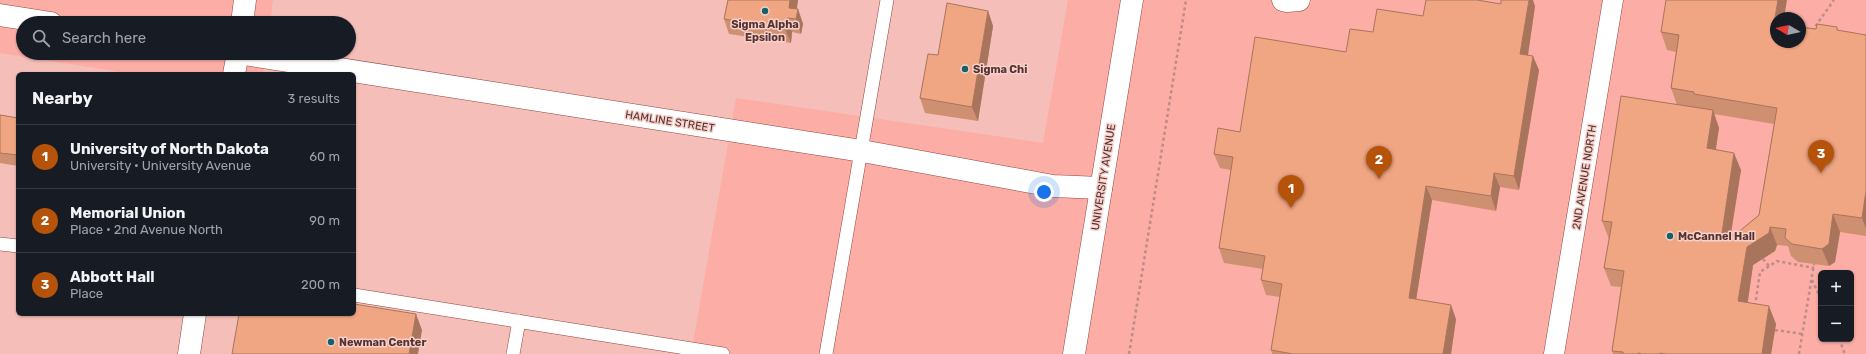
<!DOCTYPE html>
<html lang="en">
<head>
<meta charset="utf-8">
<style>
	:root { --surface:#171b24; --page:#242831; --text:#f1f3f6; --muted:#9ea1a6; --line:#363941; --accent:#b45309 }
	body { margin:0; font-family:Rubik,sans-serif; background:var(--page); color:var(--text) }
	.controls { position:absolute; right:12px; bottom:12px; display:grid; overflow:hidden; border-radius:6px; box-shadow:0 1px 3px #0004 }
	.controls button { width:36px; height:36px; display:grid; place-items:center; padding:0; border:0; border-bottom:1px solid var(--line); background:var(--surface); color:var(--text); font:20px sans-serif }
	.compass { position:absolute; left:1770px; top:12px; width:36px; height:36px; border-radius:50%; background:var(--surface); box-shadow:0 1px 3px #0004; rotate:279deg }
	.you { position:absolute; left:1044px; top:192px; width:14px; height:14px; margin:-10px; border:3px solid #fff; border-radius:50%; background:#1a73e8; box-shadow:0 0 0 6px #1a73e833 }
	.badge { display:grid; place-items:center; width:26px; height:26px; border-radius:50%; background:var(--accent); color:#fff; font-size:13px; font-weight:700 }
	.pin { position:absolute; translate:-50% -33px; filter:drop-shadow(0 1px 2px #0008) }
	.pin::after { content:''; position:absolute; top:21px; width:14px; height:12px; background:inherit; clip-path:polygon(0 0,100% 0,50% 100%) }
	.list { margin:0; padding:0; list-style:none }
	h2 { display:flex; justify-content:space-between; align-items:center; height:52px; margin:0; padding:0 16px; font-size:17px }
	h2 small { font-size:13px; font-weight:400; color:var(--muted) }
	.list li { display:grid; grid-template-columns:26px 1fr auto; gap:12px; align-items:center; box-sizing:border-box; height:64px; padding:0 16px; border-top:1px solid var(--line) }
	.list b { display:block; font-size:15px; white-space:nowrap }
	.list p { margin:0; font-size:13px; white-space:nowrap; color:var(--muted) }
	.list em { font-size:13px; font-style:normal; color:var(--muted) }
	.icon { flex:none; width:22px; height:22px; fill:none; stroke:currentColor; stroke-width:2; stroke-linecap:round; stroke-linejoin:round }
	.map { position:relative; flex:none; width:1866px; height:354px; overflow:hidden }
	.search { position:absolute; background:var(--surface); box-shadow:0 1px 3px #0004; left:16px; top:16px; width:340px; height:44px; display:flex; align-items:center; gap:10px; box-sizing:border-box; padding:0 14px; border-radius:22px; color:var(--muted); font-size:15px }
	.panel { position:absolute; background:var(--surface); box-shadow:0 1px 3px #0004; left:16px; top:72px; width:340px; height:244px; border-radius:6px }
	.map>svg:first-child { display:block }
	.built { fill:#fcada5; fill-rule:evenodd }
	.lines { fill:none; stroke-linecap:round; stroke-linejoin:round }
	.service-casing { stroke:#92443e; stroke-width:14 }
	.pedestrian-casing { stroke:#92443e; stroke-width:21 }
	.minor-casing { stroke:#92443e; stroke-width:23 }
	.tertiary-casing { stroke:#92443e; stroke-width:23 }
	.path { stroke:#bc8c87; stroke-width:2.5; stroke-dasharray:3 3; stroke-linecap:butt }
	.service { stroke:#fff; stroke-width:13 }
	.pedestrian { stroke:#fff; stroke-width:20 }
	.minor { stroke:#fff; stroke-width:22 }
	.tertiary { stroke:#fff; stroke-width:22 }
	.wall { fill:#cf8f71; fill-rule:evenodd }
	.shaded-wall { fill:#a9745c }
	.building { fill:#f1a683; stroke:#a9745c }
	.poi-dot { fill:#13626a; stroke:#f6d1cc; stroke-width:1.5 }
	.labels { text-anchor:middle; stroke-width:3; stroke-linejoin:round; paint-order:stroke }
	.poi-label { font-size:11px; font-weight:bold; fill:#56322e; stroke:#f6d1cc; text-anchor:start }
	.street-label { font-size:11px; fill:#56322e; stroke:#f6d1cc }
</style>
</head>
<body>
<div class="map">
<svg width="1866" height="354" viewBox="0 0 1866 354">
	<rect width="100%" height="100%" fill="#f5beb8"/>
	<g class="built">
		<path d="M0,0h273l-3,23h-247v30h243l-3,21h-130l-133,-21z"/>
		<path d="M1068,0h798v354h-1175l45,-256 307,45zM1776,18h24v24h-24zM1821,273h30v66h-30z"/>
	</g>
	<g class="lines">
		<g class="service-casing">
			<g id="service">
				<path d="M0,244l18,2"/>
				<path d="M354,295l369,59"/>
				<path d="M513,354l6,-33"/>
				<path d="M826,354l61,-354"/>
			</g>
		</g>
		<g class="pedestrian-casing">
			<path id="pedestrian" d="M1554,354l59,-354"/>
		</g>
		<g class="minor-casing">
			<g id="minor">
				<path d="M1283,0l4,1 12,-1"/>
				<path d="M0,15l51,8"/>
				<path d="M242,23l3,-23"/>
				<path d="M238,53l624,98 191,35 48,2"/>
				<path d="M234,74l4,-21"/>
				<path d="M189,354l6,-40"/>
			</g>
		</g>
		<g class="tertiary-casing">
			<path id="tertiary" d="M1074,354l58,-354"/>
		</g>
		<g class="path">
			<path d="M1812,31l22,-31"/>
			<path d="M1763,259l6,7"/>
			<path d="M1812,280l9,19"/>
			<path d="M1755,306l5,-34 17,-11 37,7"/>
			<path d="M1775,330l28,4"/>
			<path d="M1839,339l6,15"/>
			<path d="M1129,354l57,-354"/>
			<path d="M1799,354l15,-90"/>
		</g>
		<use href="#service" class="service"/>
		<use href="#pedestrian" class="pedestrian"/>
		<use href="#minor" class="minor"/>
		<use href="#tertiary" class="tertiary"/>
	</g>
	<g class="wall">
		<path d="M728,0h70l-1,9h1l5,15 -2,10 -9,-2 -1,11 -62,-9 -5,-15z"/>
		<path d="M1501,4l34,2 -7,49 11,15 -20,120 -19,-3 -4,24 -64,-11 -16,100 40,19 -5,35h-179l-1,-4 9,-53 -14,-2 -5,-15 2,-11 -39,-6 -5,-15 12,-78 -11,-2 -6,-14 26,-22 133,-100 50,-16z"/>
		<path d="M988,11l5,15 -15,95 -53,-8 -5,-15 18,-43z"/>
		<path d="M1837,27l1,4 28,4v201l-26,-4 -5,30 -6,4 -31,-4 -7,-6 -3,-10 -11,-1 -2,6 -22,14 -5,37 28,22 -5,30h-158l-1,-3 9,-64 -10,-1 -7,-18 5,-29 -7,-18 75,-116 -6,-17 5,-36 -9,-2 -6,-18 115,10 40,-13zM1714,114l60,10 -15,91 -24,20 -4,-1 10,-64 -25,-21 3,-21z"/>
		<path d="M0,115l18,3v48l-18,-3z"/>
	</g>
	<g class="shaded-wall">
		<path d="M790,0h8l-3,19 -6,-11z"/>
		<path d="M1529,0h4l2,6 -9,62 -6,-14z"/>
		<path d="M1778,0h9l-3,18h-8v10l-2,-5z"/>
		<path d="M798,9l5,15 -2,10 -5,-15z"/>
		<path d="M988,11l5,15 -15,95 -6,-14z"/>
		<path d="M787,18l5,14 -1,11 -6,-14z"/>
		<path d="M1533,56l6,14 -20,120 -5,-14z"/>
		<path d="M1713,110l6,18 -6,38 -6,-18z"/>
		<path d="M1734,153l7,17 -13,81 -6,-18z"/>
		<path d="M1494,173l6,14 -4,24 -5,-15z"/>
		<path d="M1426,186l6,14 -18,113 -5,-15z"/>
		<path d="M1866,191v38l-4,-11z"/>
		<path d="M1833,214l7,18 -5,30 -6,4 -7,-17z"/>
		<path d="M1770,227l7,18 -2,6 -22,14 -8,54 -7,-18 9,-54z"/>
		<path d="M1451,305l5,14 -5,35h-8z"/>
		<path d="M1769,306l7,18 -5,30h-9z"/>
		<path d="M416,314l6,16 -4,24h-9z"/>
	</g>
	<g class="building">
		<path d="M728,0h62l-1,8 9,1 -2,10 -9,-1 -2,11 -61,-10z"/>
		<path d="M1426,0h51l24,4v-4h28l-9,54 13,2 -19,120 -20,-3 -3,23 -65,-10 -17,112 42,7 -8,49h-150l-22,-4 11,-66 -21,-4 4,-24 -46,-8 14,-91 -19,-3 4,-26 22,4 15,-95 91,15 4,-23 23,3 4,-23 46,7z"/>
		<path d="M1666,0h112l-4,23h2v19h24v-15l16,2 1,-5 20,3v3l29,5v156l-4,27 -29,-4 -4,30 -7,5 -30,-5 -7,-6 1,-9 -16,-2 -1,6 -22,14 -9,54 31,5 -7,48h-97l-5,-1v1h-18l-4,-1v1h-15v-2l-11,-1 12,-80 -20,-3 8,-46 -10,-1 19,-125 92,14 -6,38 27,5 -12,80 13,2 24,-20 18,-107 -83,-14v-2l-23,-4 8,-53 -18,-3z"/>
		<path d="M947,3l41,8 -16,96 -52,-9 8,-44 10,1z"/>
		<path d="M0,115l18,3v37l-18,-2z"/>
		<path d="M354,304l62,10 -7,40h-177l7,-40h115z"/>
	</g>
	<g class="poi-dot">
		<circle cx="765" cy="11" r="4"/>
		<circle cx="965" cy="69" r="4"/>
		<circle cx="1670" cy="236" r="4"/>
		<circle cx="331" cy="342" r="4"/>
	</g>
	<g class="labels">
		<g class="poi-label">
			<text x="765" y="28" text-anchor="middle">Sigma Alpha<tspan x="765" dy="13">Epsilon</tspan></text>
			<text x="973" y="73">Sigma Chi</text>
			<text x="1678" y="240">McCannel Hall</text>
			<text x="339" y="346">Newman Center</text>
		</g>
		<g class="street-label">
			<text transform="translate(670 121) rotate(9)" y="4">HAMLINE STREET</text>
			<text transform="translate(1103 177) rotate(-81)" y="4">UNIVERSITY AVENUE</text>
			<text transform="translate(1584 177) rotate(-81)" y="4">2ND AVENUE NORTH</text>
		</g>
	</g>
</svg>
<div class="controls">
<button>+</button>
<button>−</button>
</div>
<svg class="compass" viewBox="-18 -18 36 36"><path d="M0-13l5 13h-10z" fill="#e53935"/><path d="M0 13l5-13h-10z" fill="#9ea1a6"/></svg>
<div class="you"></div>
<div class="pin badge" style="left:1291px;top:208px">1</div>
<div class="pin badge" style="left:1379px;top:179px">2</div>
<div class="pin badge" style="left:1821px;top:173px">3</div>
<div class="search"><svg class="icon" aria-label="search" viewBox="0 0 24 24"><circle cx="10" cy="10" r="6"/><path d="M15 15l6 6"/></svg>Search here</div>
<section class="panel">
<h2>Nearby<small>3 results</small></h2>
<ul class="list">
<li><span class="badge">1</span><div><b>University of North Dakota</b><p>University · University Avenue</p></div><em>60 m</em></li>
<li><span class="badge">2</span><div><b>Memorial Union</b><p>Place · 2nd Avenue North</p></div><em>90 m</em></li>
<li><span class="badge">3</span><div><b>Abbott Hall</b><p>Place</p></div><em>200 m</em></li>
</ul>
</section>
</div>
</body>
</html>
